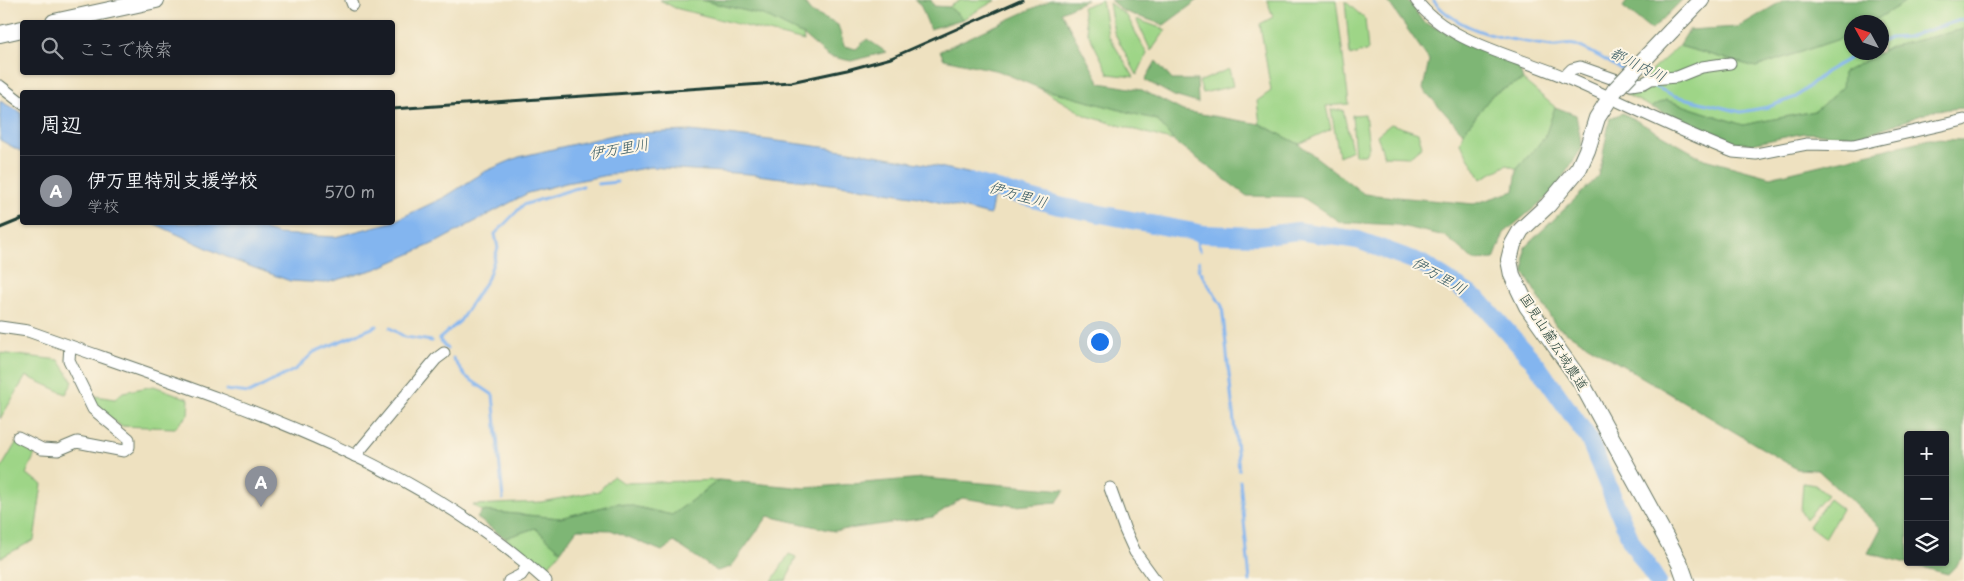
<!DOCTYPE html>
<html lang="ja">
<head>
<meta charset="utf-8">
<style>
	:root { --surface:#171b24; --page:#242831; --text:#f1f3f6; --muted:#9ea1a6; --line:#363941; --accent:#8c9099 }
	body { margin:0; font-family:"Playpen Sans","Klee One",sans-serif; background:var(--page); color:var(--text) }
	.controls { position:absolute; right:15px; bottom:15px; display:grid; overflow:hidden; border-radius:5px; box-shadow:0 1px 4px #0004 }
	.controls button { width:45px; height:45px; display:grid; place-items:center; padding:0; border:0; border-bottom:1px solid var(--line); background:var(--surface); color:var(--text); font:25px sans-serif }
	.compass { position:absolute; left:1844px; top:15px; width:45px; height:45px; border-radius:50%; background:var(--surface); box-shadow:0 1px 4px #0004; rotate:310deg }
	.you { position:absolute; left:1099px; top:341px; width:18px; height:18px; margin:-12px; border:4px solid #fff; border-radius:50%; background:#1a73e8; box-shadow:0 0 0 8px #1a73e833 }
	.badge { display:grid; place-items:center; width:32px; height:32px; border-radius:50%; background:var(--accent); color:#fff; font-size:16px; font-weight:700 }
	.pin { position:absolute; translate:-50% -41px; filter:drop-shadow(0 1px 2px #0008) }
	.pin::after { content:''; position:absolute; top:26px; width:18px; height:15px; background:inherit; clip-path:polygon(0 0,100% 0,50% 100%) }
	.list { margin:0; padding:0; list-style:none }
	h2 { display:flex; justify-content:space-between; align-items:center; height:65px; margin:0; padding:0 20px; font-size:21px }
	h2 small { font-size:16px; font-weight:400; color:var(--muted) }
	.list li { display:grid; grid-template-columns:32px 1fr auto; gap:15px; align-items:center; box-sizing:border-box; height:70px; padding:0 20px; border-top:1px solid var(--line) }
	.list b { display:block; font-size:19px; white-space:nowrap }
	.list p { margin:0; font-size:16px; white-space:nowrap; color:var(--muted) }
	.list em { font-size:16px; font-style:normal; color:var(--muted) }
	.icon { flex:none; width:28px; height:28px; fill:none; stroke:currentColor; stroke-width:2; stroke-linecap:round; stroke-linejoin:round }
	.map { position:relative; flex:none; width:1964px; height:581px; overflow:hidden }
	.search { position:absolute; background:var(--surface); box-shadow:0 1px 4px #0004; left:20px; top:20px; width:375px; height:55px; display:flex; align-items:center; gap:12px; box-sizing:border-box; padding:0 18px; border-radius:5px; color:var(--muted); font-size:19px }
	.panel { position:absolute; background:var(--surface); box-shadow:0 1px 4px #0004; left:20px; top:90px; width:375px; height:135px; border-radius:5px }
	.map>svg:first-child { display:block }
	.green { fill:#9ed587; stroke:#5e895e }
	.forest { fill:#7eb674; stroke:#4e7a54; fill-rule:evenodd }
	.water { fill:#83b5ef; stroke:#517992 }
	.lines { fill:none; stroke-linecap:round; stroke-linejoin:round }
	.stream { stroke:#83b5ef; stroke-width:3 }
	.river { stroke:#83b5ef; stroke-width:18 }
	.street-casing { stroke:#677665; stroke-width:13 }
	.secondary-casing { stroke:#677665; stroke-width:18 }
	.street { stroke:#fff; stroke-width:11 }
	.secondary { stroke:#fff; stroke-width:16 }
	.rail { stroke:#1f3d34; stroke-width:3 }
	.secondary-bridge-casing { stroke:#677665; stroke-width:18; stroke-linecap:butt }
	.secondary-bridge { stroke:#fff; stroke-width:16 }
	.labels { text-anchor:middle; stroke-width:4; stroke-linejoin:round; paint-order:stroke }
	.street-label { font-size:14px; fill:#1f3d34; stroke:#fcf5e5 }
	.water-label { font-size:15px; font-style:italic; fill:#385b63; stroke:#fcf5e5 }
</style>
</head>
<body>
<div class="map">
<svg width="1964" height="581" viewBox="0 0 1964 581">
	<rect width="100%" height="100%" fill="#fcf5e5"/>
	<filter id="ink" filterUnits="userSpaceOnUse"><feTurbulence type="fractalNoise" baseFrequency=".02" numOctaves="2"/><feDisplacementMap in="SourceGraphic" scale="10" xChannelSelector="R" yChannelSelector="G"/><feConvolveMatrix kernelMatrix="1 2 1 2 8 2 1 2 1" color-interpolation-filters="sRGB"/></filter>
	<filter id="wash" filterUnits="userSpaceOnUse"><feTurbulence type="fractalNoise" baseFrequency=".0096" numOctaves="4" result="noise"/><feDisplacementMap in="SourceGraphic" scale="20" xChannelSelector="R" yChannelSelector="G"/><feGaussianBlur stdDeviation="1.12" result="paint"/><feColorMatrix in="noise" values="0 0 0 0 0 0 0 0 0 0 0 0 0 0 0 0 0 1.4 0 .05"/><feComposite in="paint" operator="in"/></filter>
	<g filter="url(#wash)">
		<rect width="100%" height="100%" fill="#eee1c0"/>
		<g class="green">
			<path d="M660,0h41l62,15 40,20 1,6 -129,-33z"/>
			<path d="M961,0h35l-33,19 -14,-12z"/>
			<path d="M1102,0l6,35 26,42 -25,-3 -21,-41 -6,-26z"/>
			<path d="M1267,0h69l13,104 -23,2 5,23 -32,15 -39,-20 -3,-23 14,-10 -11,-67 13,-7z"/>
			<path d="M1908,0h56v29l-74,18 -8,5v-30h-10z"/>
			<path d="M1345,1l20,18 3,31 -18,6z"/>
			<path d="M1109,3l18,13 20,38 -10,21 -23,-43z"/>
			<path d="M1136,19l30,11 -15,21z"/>
			<path d="M1851,35l1,17 28,1 -37,20v15l-28,23 -72,14 -77,-25 -15,7 -26,-13 54,-48 77,21z"/>
			<path d="M1229,69l4,17 -30,7 -4,-11z"/>
			<path d="M1523,80l32,27 -10,30 -28,32 -10,-4 -26,14 -21,-36 3,-10 30,-39z"/>
			<path d="M1039,88l118,32 17,21 -87,-25z"/>
			<path d="M1331,110h12l9,40 -13,6z"/>
			<path d="M1365,114l4,33 -4,8h-10l-3,-40z"/>
			<path d="M1391,124l27,9 4,13 -13,11 -25,-1 -7,-21z"/>
			<path d="M0,353l59,7 14,22 -7,12 -40,-18 -26,43z"/>
			<path d="M154,386l35,13 -1,16 -13,13 -54,-2 -26,-20v-10l20,3 8,-7z"/>
			<path d="M16,443l20,9 -10,22 16,10 -8,56 -34,18v-88z"/>
			<path d="M613,476l10,7 96,-3 -47,35 -53,-12 -59,15 -78,-7 -9,-6 68,-3 58,-11z"/>
			<path d="M1803,483l12,2 12,10 -21,24 -5,-8z"/>
			<path d="M1829,499l13,10 -17,29 -16,-12z"/>
			<path d="M535,528l26,23 -15,18 -41,-31z"/>
			<path d="M789,554l7,3 -10,24h-14z"/>
		</g>
		<g class="forest">
			<path d="M701,0h101l9,12 27,13 6,21 12,3 11,-10 19,13 -35,9 -23,-5 -25,-21 -40,-20z"/>
			<path d="M914,0h17l3,6 15,1 14,12 -33,10 -10,-25z"/>
			<path d="M1051,0h36l-26,12 39,71 42,7 41,21 77,13 39,20 65,50 110,10 40,-13 3,-22 28,-32 10,-30 21,8 6,33 -30,45 -48,40 -10,26 -20,1 -29,-24 -48,-11 -57,-3 -38,-25 -55,-1 -73,-55 -17,-21 -118,-32 -40,-17 -55,-12 -4,-8z"/>
			<path d="M1110,0h88l-34,25 -41,-14z"/>
			<path d="M1387,0h21l15,22 95,43 5,15 -30,14 -30,39 -40,-44 6,-29z"/>
			<path d="M1628,0h54l-30,30 -29,-23z"/>
			<path d="M1784,0h124l-36,22h-20l-1,13 -95,32 -77,-21 10,-16 49,-3z"/>
			<path d="M1964,29v79l-28,2 -75,26 -57,-3 -52,11 -27,-3 -74,-34 15,-7 77,25 72,-14 27,-23 1,-15 47,-26z"/>
			<path d="M1156,61l16,19h25l1,23 -24,-7 -29,-16z"/>
			<path d="M1623,113l81,46 66,18 159,-38 35,1v417l-16,17 -80,-21 13,-25 -63,-58 -21,-1 -241,-143 -32,-53 1,-26 74,-71 11,-58zM1908,435h37v127h-37z"/>
			<path d="M923,478l142,12 -8,12 -41,4 -54,-8 -29,19 -99,14 -66,-15 -37,51 -14,4 -43,-29 -12,9 -51,-21 -34,-1 -16,22 -26,-23 -30,10 -28,-20 5,-7 78,7 59,-15 53,12 47,-35 86,8z"/>
		</g>
		<g class="water">
			<path d="M0,101l22,12v39l-22,-12z"/>
			<path d="M690,131c104,11 206,24 307,49l-7,35 -72,-18 -71,-11 -98,-12 -99,-7 -84,16 -38,10 -89,48 -63,28 -50,14 -36,-2 -57,-21 -80,-37h94l30,11 58,3 57,-15 53,-25 39,-25 35,-15 98,-23z"/>
		</g>
		<g class="lines">
			<g class="stream">
				<path d="M1433,0c27,34 78,40 119,46 7,1 16,-3 23,-1 18,6 34,18 51,27"/>
				<path d="M1882,42l8,-4 17,-1 57,-18"/>
				<path d="M1649,84l26,12 66,16 27,-5 28,-10 30,-25 34,-20"/>
				<path d="M598,184l19,-2"/>
				<path d="M1200,251l-3,-7 7,-10"/>
				<path d="M1199,261v9l23,36 17,164"/>
				<path d="M390,328l15,9 27,4"/>
				<path d="M447,349l-8,-10 21,-18 28,-43 10,-30 -3,-14 28,-29 60,-19"/>
				<path d="M453,358l12,18 28,19 10,104"/>
				<path d="M226,390l23,3 47,-24 18,-17 63,-26"/>
				<path d="M1240,481l10,100"/>
			</g>
			<path class="river" d="M972,182l87,24 145,28 53,2 41,-5 60,9 63,23 58,37 57,64 53,75 42,102 26,40"/>
		</g>
	</g>
	<g filter="url(#ink)">
		<g class="lines">
			<g class="street-casing">
				<g id="street">
					<path d="M351,0l2,5"/>
					<path d="M1416,0c30,42 100,56 146,76 58,25 113,53 171,76l23,2 51,-10 46,1 111,-25"/>
					<path d="M1564,77l8,-8 8,-2 51,18 13,-2 7,-4 26,-2 25,-10 28,-4"/>
					<path d="M0,86l22,17"/>
					<path d="M0,327l28,4c178,64 375,119 518,250"/>
					<path d="M18,437l24,12 16,1 19,-8 47,9 5,-4v-8l-36,-30 -24,-49 1,-14"/>
					<path d="M355,456l81,-97 8,-6"/>
					<path d="M1110,488l15,42 10,22 21,29"/>
					<path d="M509,581l12,-6 7,-10"/>
				</g>
			</g>
			<g class="secondary-casing">
				<g id="secondary">
					<path d="M54,22l102,-22"/>
					<path d="M1671,31l30,-31"/>
					<path d="M0,34l22,-5"/>
					<path d="M1615,90l-18,28 -10,32 -8,18 -31,37 -27,25 -8,14 -4,16 3,15 15,31 54,76 84,154 15,28 6,17"/>
				</g>
			</g>
			<use href="#street" class="street"/>
			<use href="#secondary" class="secondary"/>
			<g class="rail">
				<path d="M392,109l399,-27 56,-12 44,-12 131,-58"/>
				<path d="M0,228l22,-9"/>
			</g>
			<g class="secondary-bridge-casing">
				<path id="secondary-bridge" d="M1615,90l56,-59"/>
			</g>
			<use href="#secondary-bridge" class="secondary-bridge"/>
		</g>
	</g>
	<g class="labels">
		<g class="street-label">
			<text transform="translate(1554 342) rotate(57)" y="5">国見山麓広域農道</text>
		</g>
		<g class="water-label">
			<text transform="translate(1638 65) rotate(26)" y="5">都川内川</text>
			<text transform="translate(619 149) rotate(-9)" y="5">伊万里川</text>
			<text transform="translate(1018 195) rotate(16)" y="5">伊万里川</text>
			<text transform="translate(1439 276) rotate(30)" y="5">伊万里川</text>
		</g>
	</g>
</svg>
<div class="controls">
<button>+</button>
<button>−</button>
<button><svg class="icon" aria-label="layers" viewBox="0 0 24 24"><path d="M12 4l9 5-9 5-9-5zM3 14l9 5 9-5"/></svg></button>
</div>
<svg class="compass" viewBox="-18 -18 36 36"><path d="M0-13l5 13h-10z" fill="#e53935"/><path d="M0 13l5-13h-10z" fill="#9ea1a6"/></svg>
<div class="you"></div>
<div class="pin badge" style="left:261px;top:507px">A</div>
<div class="search"><svg class="icon" aria-label="search" viewBox="0 0 24 24"><circle cx="10" cy="10" r="6"/><path d="M15 15l6 6"/></svg>ここで検索</div>
<section class="panel">
<h2>周辺<small></small></h2>
<ul class="list">
<li><span class="badge">A</span><div><b>伊万里特別支援学校</b><p>学校</p></div><em>570 m</em></li>
</ul>
</section>
</div>
</body>
</html>
